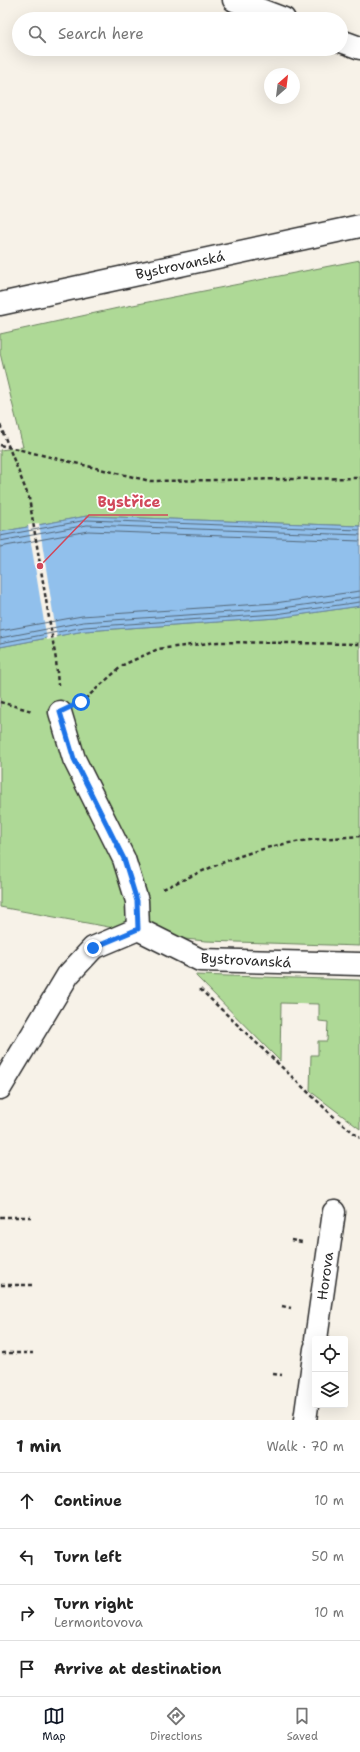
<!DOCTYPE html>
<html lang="en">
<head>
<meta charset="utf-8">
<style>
	:root { --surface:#fff; --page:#f2f2f2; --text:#222; --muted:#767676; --line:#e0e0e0; --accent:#111827 }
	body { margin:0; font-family:"Shantell Sans",sans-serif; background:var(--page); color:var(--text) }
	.controls { position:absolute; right:12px; bottom:12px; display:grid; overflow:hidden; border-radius:4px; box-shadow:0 4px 16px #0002 }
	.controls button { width:36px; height:36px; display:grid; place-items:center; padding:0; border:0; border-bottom:1px solid var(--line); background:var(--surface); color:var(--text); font:20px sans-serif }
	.compass { position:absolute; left:264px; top:68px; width:36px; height:36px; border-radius:50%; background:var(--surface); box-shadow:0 4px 16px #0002; rotate:28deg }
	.stop { position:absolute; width:12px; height:12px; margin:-9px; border:3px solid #1a73e8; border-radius:50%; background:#fff }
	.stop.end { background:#1a73e8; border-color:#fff; box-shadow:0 1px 4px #0008 }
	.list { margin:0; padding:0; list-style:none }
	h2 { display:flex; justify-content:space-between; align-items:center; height:52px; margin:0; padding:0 16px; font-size:17px }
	h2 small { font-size:13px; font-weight:400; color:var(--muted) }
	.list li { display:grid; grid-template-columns:26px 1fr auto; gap:12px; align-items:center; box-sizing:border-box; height:56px; padding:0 16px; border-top:1px solid var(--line) }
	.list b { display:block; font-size:15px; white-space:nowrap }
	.list p { margin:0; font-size:13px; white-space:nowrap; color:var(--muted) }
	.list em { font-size:13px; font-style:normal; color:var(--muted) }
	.icon { flex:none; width:22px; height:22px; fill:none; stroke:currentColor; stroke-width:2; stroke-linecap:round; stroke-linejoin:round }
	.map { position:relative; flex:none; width:360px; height:1420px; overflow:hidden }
	.search { position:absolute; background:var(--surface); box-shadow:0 4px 16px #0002; left:12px; right:12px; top:12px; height:44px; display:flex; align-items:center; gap:10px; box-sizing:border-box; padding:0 14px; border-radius:22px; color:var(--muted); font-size:15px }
	.sheet { height:276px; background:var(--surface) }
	nav { display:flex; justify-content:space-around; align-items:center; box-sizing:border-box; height:56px; border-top:1px solid var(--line); background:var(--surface); font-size:11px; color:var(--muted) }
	nav a { display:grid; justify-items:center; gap:2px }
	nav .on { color:var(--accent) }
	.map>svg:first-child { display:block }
	.green { fill:#aed996; stroke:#6c8260 }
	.water { fill:#91c0ec; stroke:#68849f }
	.pier { fill:#f7f2e8 }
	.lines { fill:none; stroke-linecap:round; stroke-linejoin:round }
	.shore { stroke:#546778; stroke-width:1 }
	.minor-casing { stroke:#2b2b2b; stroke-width:25 }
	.path { stroke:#2b2b2b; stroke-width:2.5; stroke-dasharray:4 3; stroke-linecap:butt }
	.minor { stroke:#fff; stroke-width:22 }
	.route { stroke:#1a73e8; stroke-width:5 }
	.labels { text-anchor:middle; stroke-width:3.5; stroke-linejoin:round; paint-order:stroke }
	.street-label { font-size:14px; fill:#2b2b2b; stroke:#fff }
	.leader { fill:none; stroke:#d1495b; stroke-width:1.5 }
	.callout-dot { fill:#d1495b; stroke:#fff; stroke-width:1.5 }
	.callout-label { font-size:15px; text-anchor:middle; font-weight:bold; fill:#d1495b; stroke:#fff; stroke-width:3.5; stroke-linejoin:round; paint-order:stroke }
</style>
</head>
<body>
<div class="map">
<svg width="360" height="1420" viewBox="0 0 360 1420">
	<rect width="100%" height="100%" fill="#f7f2e8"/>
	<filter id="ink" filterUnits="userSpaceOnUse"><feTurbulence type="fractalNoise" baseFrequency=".025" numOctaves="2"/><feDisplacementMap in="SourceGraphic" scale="8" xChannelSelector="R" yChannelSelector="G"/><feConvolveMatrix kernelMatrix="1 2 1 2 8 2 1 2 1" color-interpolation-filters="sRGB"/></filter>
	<g filter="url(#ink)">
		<g class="green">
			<path d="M360,260v266l-273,-10 -87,16v-82l23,-3 -23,-94v-19l118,-26z"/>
			<path d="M360,606v340l-154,-5 -43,-4 -163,-30v-260l84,-16 193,-13z"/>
			<path d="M195,975l165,5v149l-50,-38 1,-36h7v-14h9l1,-19 -9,-1v-17l-38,-1 -1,58z"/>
		</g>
		<path class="water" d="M87,516l273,10v80l-83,12 -193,13 -84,16v-115z"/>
		<path class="pier" d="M39,523l18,115 -10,2 -19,-115z"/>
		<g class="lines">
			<g class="shore">
				<path d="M0,536l87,-16 273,10"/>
				<path d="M0,541l87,-16 273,10"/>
				<path d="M0,547l88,-16 272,10"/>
				<path d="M0,631l82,-15 193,-13 85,-12"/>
				<path d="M0,638l83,-16 193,-13 84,-12"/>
				<path d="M0,643l84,-16 192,-13 84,-12"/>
			</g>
			<g class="minor-casing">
				<g id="minor">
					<path d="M234,0l50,19"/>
					<path d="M341,41l19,7"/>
					<path d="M0,304l360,-78"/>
					<path d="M60,712l14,47 50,100 13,42 1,28"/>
					<path d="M138,929l62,31 160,4"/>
					<path d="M0,1088l68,-113 25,-27 45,-19"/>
					<path d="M316,1339l18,-127"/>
					<path d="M305,1420l10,-71"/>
				</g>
			</g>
			<g class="path">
				<path d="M0,425l29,73 27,162 2,25"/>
				<path d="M0,445l150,36 210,-3"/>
				<path d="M85,699l38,-34 35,-16 60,-7 142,2"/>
				<path d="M0,702l32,9"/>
				<path d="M163,889c39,-18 79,-37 121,-45 25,-5 51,-6 76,-8"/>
				<path d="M200,989l133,127 27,22"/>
				<path d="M0,1217h31"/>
				<path d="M291,1240l11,2"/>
				<path d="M1,1285h31"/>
				<path d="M282,1306l9,2"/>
				<path d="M2,1353h31"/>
				<path d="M273,1374l9,1"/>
			</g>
			<use href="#minor" class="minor"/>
		</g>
	</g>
	<g class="lines" filter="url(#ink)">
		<path class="route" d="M81,702l-21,10 14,47 50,100 13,42 1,28 -45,19"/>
	</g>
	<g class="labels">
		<g class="street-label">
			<text transform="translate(180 265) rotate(-12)" y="5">Bystrovanská</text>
			<text transform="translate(246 960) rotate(3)" y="5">Bystrovanská</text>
			<text transform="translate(325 1276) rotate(-82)" y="5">Horova</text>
		</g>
	</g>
	<path class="leader" d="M40 566L89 515H168"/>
	<circle class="callout-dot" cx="40" cy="566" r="4"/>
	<g class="callout-label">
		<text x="129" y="507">Bystřice</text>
	</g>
</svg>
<div class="controls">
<button><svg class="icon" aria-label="locate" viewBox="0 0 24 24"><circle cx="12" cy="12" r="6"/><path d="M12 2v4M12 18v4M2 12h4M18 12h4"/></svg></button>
<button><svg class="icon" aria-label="layers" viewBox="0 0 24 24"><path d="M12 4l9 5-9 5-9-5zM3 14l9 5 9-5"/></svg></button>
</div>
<svg class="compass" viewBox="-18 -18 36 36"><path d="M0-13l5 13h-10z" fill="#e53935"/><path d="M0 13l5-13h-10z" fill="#767676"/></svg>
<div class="stop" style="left:81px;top:702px"></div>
<div class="stop end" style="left:93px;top:948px"></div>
<div class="search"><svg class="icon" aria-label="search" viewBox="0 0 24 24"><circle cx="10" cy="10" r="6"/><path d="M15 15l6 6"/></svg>Search here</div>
</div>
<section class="sheet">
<h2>1 min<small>Walk · 70 m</small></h2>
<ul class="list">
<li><svg class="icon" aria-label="ahead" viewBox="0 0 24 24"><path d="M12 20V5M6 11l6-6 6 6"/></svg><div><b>Continue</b></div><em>10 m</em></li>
<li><svg class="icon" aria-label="left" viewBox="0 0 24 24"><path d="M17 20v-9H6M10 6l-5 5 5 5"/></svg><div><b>Turn left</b></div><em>50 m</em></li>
<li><svg class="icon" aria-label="right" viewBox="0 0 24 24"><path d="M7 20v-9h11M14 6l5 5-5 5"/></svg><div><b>Turn right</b><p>Lermontovova</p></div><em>10 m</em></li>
<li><svg class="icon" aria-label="arrive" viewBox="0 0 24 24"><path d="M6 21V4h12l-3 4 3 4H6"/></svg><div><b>Arrive at destination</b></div></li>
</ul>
</section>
<nav>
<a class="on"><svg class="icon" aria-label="map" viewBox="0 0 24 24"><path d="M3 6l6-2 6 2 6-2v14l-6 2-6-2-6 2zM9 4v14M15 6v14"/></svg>Map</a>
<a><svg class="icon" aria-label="directions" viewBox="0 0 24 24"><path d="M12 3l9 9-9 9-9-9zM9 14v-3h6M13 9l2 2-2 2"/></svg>Directions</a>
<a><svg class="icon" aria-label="saved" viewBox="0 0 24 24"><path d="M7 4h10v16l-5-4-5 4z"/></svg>Saved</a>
</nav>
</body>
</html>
